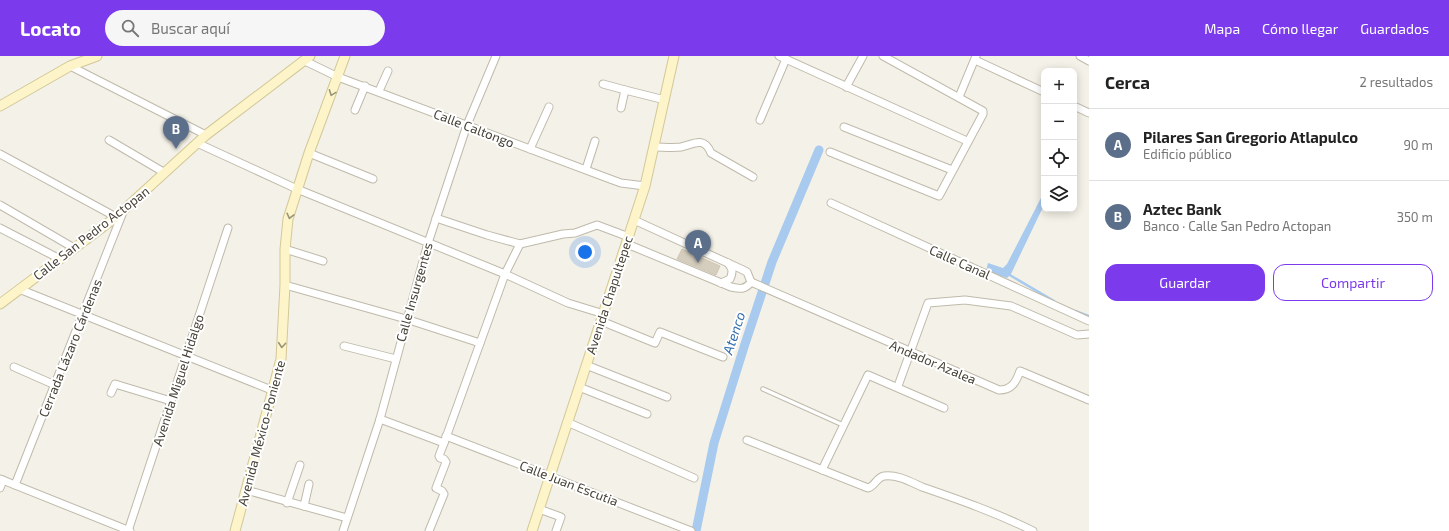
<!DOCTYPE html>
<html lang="es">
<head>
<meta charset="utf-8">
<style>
	:root { --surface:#fff; --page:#f6f6f6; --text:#222; --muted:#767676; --line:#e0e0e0; --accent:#7c3aed }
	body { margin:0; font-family:"Exo 2",sans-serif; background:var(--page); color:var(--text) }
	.controls { position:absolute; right:12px; top:12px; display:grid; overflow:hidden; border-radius:8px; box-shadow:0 2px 10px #0003 }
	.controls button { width:36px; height:36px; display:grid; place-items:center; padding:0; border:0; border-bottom:1px solid var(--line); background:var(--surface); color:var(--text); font:20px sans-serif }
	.you { position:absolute; left:585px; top:196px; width:14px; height:14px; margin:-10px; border:3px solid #fff; border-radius:50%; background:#1a73e8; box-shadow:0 0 0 6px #1a73e833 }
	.badge { display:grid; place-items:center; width:26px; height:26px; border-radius:50%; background:var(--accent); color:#fff; font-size:13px; font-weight:700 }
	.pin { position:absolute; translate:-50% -33px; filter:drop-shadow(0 1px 2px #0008) }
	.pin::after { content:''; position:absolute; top:21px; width:14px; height:12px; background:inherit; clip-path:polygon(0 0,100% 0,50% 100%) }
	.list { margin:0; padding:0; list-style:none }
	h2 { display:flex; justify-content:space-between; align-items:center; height:52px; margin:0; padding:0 16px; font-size:17px }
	h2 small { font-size:13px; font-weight:400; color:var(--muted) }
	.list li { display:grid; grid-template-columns:26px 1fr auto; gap:12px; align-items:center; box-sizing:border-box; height:72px; padding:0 16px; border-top:1px solid var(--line) }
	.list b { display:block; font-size:15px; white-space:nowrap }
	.list p { margin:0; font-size:13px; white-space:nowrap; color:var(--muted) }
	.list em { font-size:13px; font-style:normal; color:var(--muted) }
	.actions { display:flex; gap:8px; padding:12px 16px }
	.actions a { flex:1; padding:9px 0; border:1px solid var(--accent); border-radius:12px; text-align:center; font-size:14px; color:var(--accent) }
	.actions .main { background:var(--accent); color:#fff }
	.icon { flex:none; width:22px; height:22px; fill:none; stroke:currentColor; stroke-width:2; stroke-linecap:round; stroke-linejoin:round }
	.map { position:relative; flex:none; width:1089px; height:475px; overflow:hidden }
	header { display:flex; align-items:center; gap:24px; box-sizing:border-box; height:56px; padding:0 20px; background:var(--accent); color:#fff }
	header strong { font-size:19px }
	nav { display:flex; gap:22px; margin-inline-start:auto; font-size:14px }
	.search { width:280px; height:36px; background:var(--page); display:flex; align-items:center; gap:10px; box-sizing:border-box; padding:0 14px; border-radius:22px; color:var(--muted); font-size:15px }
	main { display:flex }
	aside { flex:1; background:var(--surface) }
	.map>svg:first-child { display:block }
	.water { fill:#a7caee }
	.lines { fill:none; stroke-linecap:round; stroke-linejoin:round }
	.stream { stroke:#a7caee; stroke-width:2.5 }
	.canal { stroke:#a7caee; stroke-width:9 }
	.building { fill:#d5cebe; stroke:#cfc7b2 }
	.lane-casing { stroke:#bfbaab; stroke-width:5.5 }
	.street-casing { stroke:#bfbaab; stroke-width:9 }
	.secondary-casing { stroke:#d2c899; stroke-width:11 }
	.lane { stroke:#fff; stroke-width:3.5 }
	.street { stroke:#fff; stroke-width:7 }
	.secondary { stroke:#fdf5c9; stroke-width:9 }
	.oneway { stroke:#999379 }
	.labels { text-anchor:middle; stroke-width:4; stroke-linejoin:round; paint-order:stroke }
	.street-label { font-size:13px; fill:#474237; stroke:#fff }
	.water-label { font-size:14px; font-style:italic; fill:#346faf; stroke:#fff }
</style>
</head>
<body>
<header>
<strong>Locato</strong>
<div class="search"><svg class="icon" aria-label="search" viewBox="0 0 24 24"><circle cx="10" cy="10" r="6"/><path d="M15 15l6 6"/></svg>Buscar aquí</div>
<nav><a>Mapa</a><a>Cómo llegar</a><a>Guardados</a></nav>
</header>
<main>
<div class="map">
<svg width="1089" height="475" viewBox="0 0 1089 475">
	<rect width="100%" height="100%" fill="#f4f1e8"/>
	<path class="water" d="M1044,136v13l-33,69 -4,4 -21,-7 2,-8 15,5 4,-4z"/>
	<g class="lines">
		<g class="stream">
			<path d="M1008,218l46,27"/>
			<path d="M1075,255l14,5"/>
		</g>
		<path class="canal" d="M696,475l18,-88 30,-96 28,-85 47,-112"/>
	</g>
	<path class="building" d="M682,193l38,17 -4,9 -39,-16z"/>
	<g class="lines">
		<g class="lane-casing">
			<path id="lane" d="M763,333l80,36"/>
		</g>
		<g class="street-casing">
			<g id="street">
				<path d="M779,0l188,85"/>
				<path d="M1080,0l9,5"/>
				<path d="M975,4l69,32"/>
				<path d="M305,5l33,16 272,102 11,4 24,3"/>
				<path d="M70,10l136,69"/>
				<path d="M603,28l22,6 -4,18"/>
				<path d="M846,31l17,-31"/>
				<path d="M625,34l40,10"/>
				<path d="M379,35l9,-20"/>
				<path d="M959,41l17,-41"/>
				<path d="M1074,50l15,7"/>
				<path d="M355,54l10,-24"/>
				<path d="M760,64l26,-61"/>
				<path d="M844,71l108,43"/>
				<path d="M109,84l56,33"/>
				<path d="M197,87l100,46 208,85 -61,169 -64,-24"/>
				<path d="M655,91c8,0 18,1 26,0 13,-3 23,-11 30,6l42,24"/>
				<path d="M530,93l19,-42"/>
				<path d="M830,96l109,44 44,-82v-3l-100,-55"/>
				<path d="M309,97l64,26"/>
				<path d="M0,98l116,63"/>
				<path d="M586,113l9,-28"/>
				<path d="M831,147l258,118"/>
				<path d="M0,149l74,43"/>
				<path d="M436,162l51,17 33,9 43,-10 12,-1 22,-8 32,12"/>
				<path d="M634,164l107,49 6,3 4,10"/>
				<path d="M0,172l60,31"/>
				<path d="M520,188l-15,30 63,29 36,11"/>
				<path d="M627,188l104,43c9,2 14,3 20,-5"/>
				<path d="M285,193l38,12"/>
				<path d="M751,226l248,108c13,0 17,-8 21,-19l69,29"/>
				<path d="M721,227l9,-4c3,-7 3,-10 -2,-16"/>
				<path d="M285,229l121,34 74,24"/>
				<path d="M19,233l255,102"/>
				<path d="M601,265l54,22 5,-11 63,25"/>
				<path d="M344,290l52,13"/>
				<path d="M586,309l81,32"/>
				<path d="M14,311l41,18"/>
				<path d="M898,330l30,-83 37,-3 46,6 66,29 12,-1"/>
				<path d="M579,331l68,27"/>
				<path d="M111,337l4,-9 56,17"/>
				<path d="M567,366l127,56"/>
				<path d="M446,380l245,95"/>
				<path d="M747,384l121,48c7,-2 9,-11 16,-12 13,-2 27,6 38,11 38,13 75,26 111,44"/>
				<path d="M822,414l46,-95 76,33"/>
				<path d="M0,423l130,52"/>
				<path d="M15,429l108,-273"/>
				<path d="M0,432l3,-8"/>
				<path d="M246,434l101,28"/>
				<path d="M287,447l13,-38"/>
				<path d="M304,450l5,-22"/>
				<path d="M539,453l22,8 -5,14"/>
				<path d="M128,475l100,-303"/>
				<path d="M343,475l37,-112 48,-176 39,-118 29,-69"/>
				<path d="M429,475l15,-37 -2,-3 -6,-3 10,-26 -2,-3 -4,-1 -1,-2 5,-13"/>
			</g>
		</g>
		<g class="secondary-casing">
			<g id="secondary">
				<path d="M0,50l70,-40 27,-10"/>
				<path d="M0,248l116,-87 90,-82 104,-79"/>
				<path d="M235,475l46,-172 4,-74v-36l3,-30 21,-66 36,-97"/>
				<path d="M532,475l113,-345 29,-130"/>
			</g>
		</g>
		<use href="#lane" class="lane"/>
		<use href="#street" class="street"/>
		<use href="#secondary" class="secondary"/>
	</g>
	<defs><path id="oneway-chevron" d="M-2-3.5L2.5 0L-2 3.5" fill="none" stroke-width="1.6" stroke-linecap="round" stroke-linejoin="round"/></defs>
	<g class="oneway">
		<use href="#oneway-chevron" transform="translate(332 37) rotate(111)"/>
		<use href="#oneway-chevron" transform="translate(290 160) rotate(104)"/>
		<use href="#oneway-chevron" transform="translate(282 289) rotate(95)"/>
	</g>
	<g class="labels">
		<g class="street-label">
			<text transform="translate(474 72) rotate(21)" y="5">Calle Caltongo</text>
			<text transform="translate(91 177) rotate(-38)" y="5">Calle San Pedro Actopan</text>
			<text transform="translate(960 206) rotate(24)" y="5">Calle Canal</text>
			<text transform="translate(414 236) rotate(-74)" y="5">Calle Insurgentes</text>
			<text transform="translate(609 239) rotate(-72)" y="5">Avenida Chapultepec</text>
			<text transform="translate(70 292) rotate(-68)" y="5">Cerrada Lázaro Cárdenas</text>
			<text transform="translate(933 306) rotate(23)" y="5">Andador Azalea</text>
			<text transform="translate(178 324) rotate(-72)" y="5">Avenida Miguel Hidalgo</text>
			<text transform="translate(261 377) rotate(-75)" y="5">Avenida México-Poniente</text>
			<text transform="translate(569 427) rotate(21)" y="5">Calle Juan Escutia</text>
		</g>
		<g class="water-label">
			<text transform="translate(734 277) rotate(-72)" y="5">Atenco</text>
		</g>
	</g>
</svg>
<div class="controls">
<button>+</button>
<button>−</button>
<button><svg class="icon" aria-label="locate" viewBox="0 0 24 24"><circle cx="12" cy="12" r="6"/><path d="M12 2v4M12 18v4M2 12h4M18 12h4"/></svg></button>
<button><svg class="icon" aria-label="layers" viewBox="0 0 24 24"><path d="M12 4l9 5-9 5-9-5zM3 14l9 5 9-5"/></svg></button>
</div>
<div class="you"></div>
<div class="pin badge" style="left:698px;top:207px;background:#5c6f8a">A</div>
<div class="pin badge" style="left:176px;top:93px;background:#5c6f8a">B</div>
</div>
<aside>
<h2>Cerca<small>2 resultados</small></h2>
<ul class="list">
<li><span class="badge" style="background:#5c6f8a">A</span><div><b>Pilares San Gregorio Atlapulco</b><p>Edificio público</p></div><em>90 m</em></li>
<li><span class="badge" style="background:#5c6f8a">B</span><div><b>Aztec Bank</b><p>Banco · Calle San Pedro Actopan</p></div><em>350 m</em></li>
</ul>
<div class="actions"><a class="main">Guardar</a><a>Compartir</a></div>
</aside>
</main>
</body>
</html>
